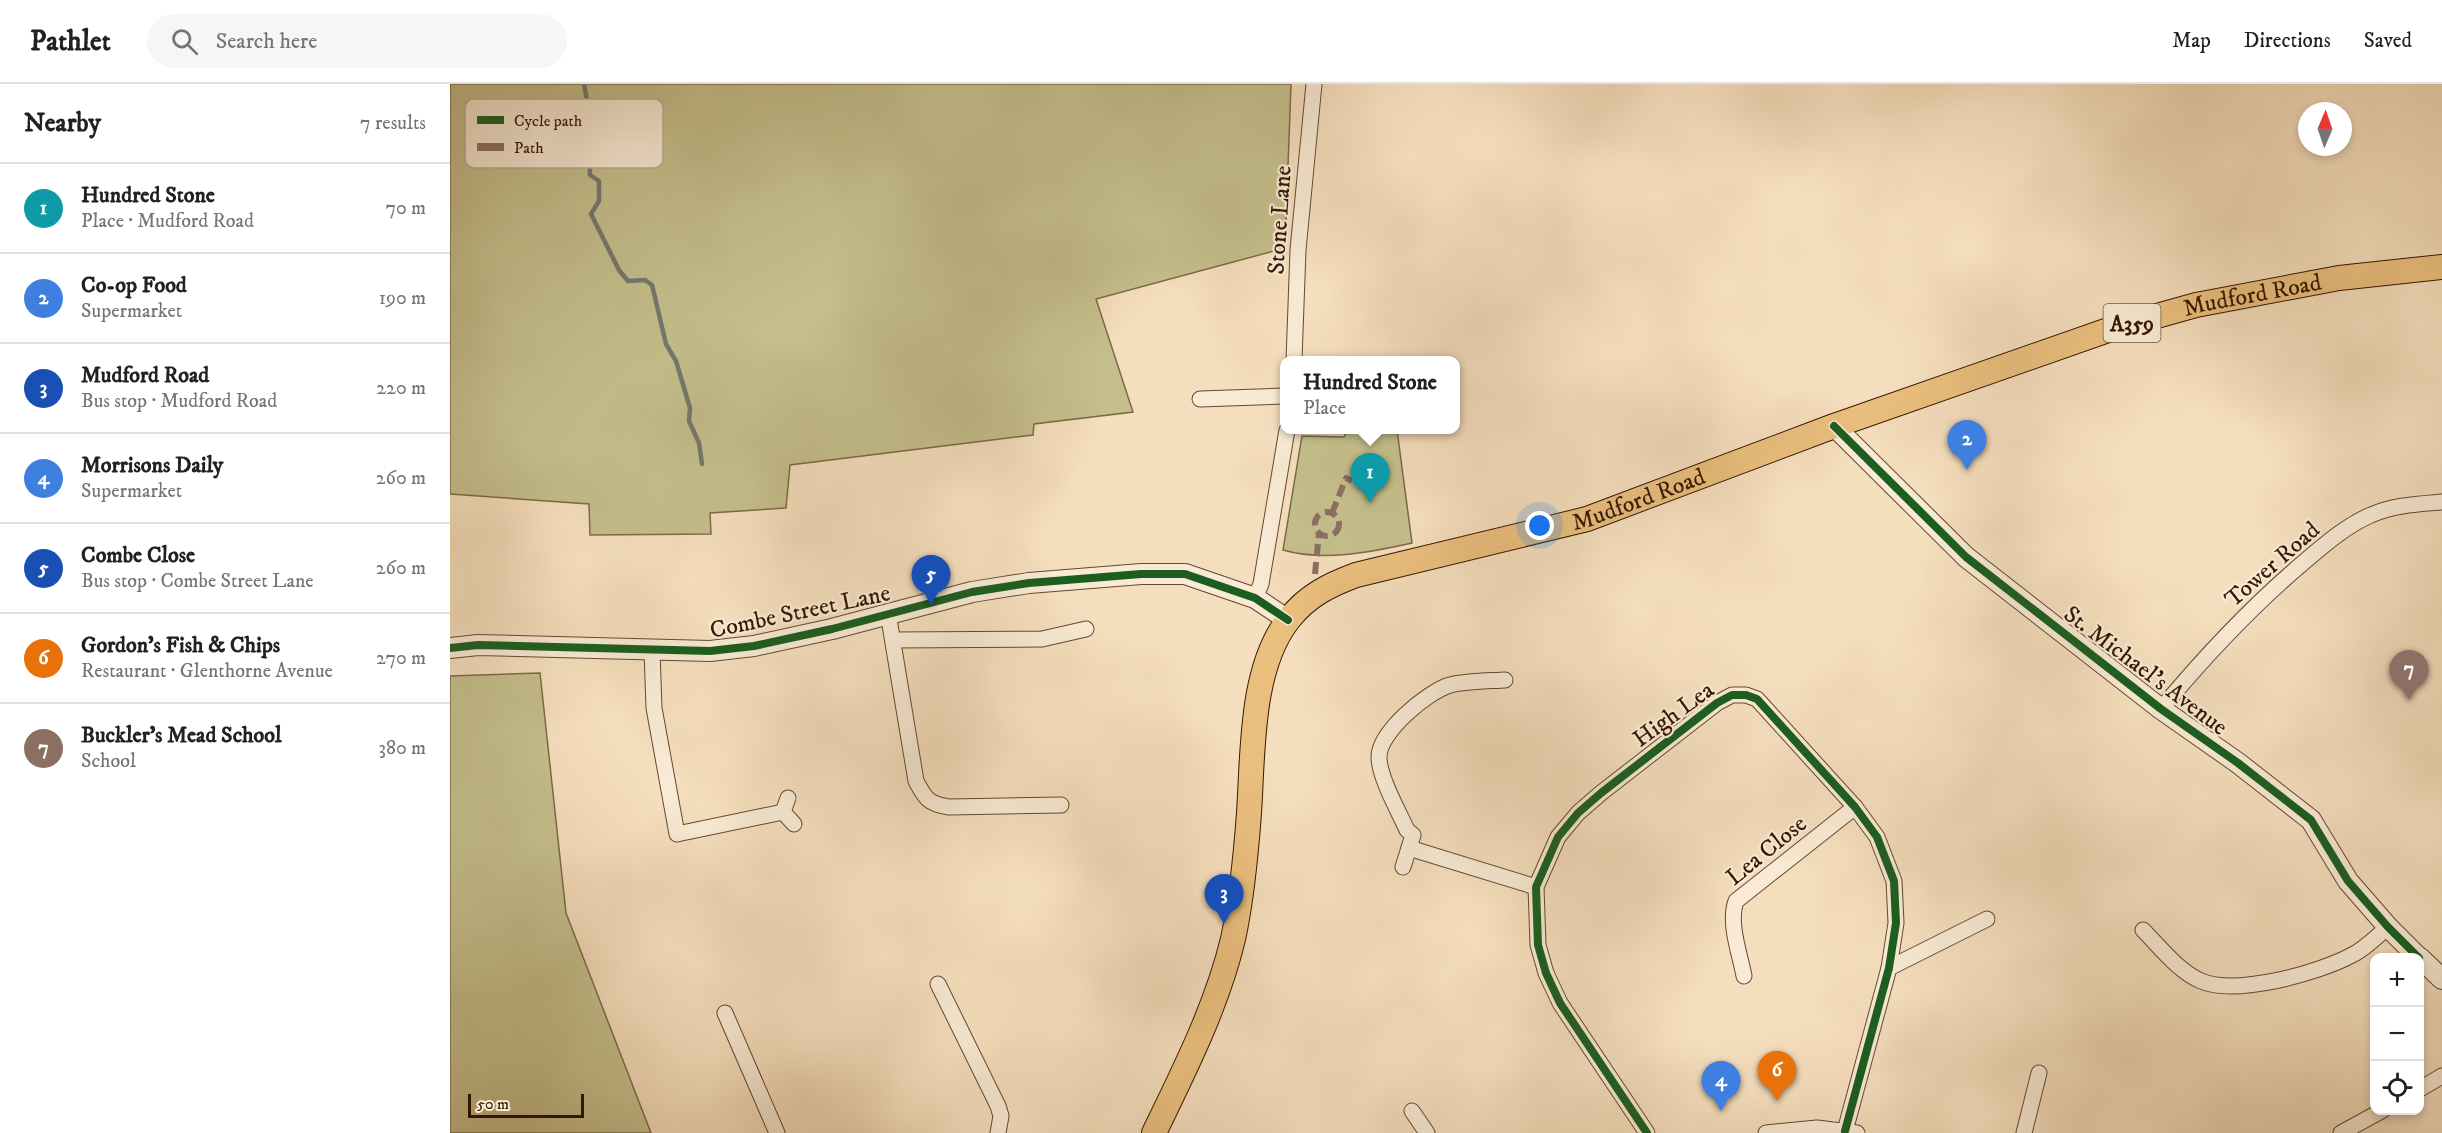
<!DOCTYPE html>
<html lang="en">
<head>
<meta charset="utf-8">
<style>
	:root { --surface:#fff; --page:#f6f6f6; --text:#202124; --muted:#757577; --line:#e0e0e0; --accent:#8f2418 }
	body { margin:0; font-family:"IM FELL DW Pica",serif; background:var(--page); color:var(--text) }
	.controls { position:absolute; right:18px; bottom:18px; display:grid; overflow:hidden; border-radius:12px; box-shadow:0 3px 9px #0003 }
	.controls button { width:54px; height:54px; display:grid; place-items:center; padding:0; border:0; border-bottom:2px solid var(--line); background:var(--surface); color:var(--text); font:30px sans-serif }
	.compass { position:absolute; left:1848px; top:18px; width:54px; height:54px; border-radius:50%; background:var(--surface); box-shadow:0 3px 9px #0003; rotate:2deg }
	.scale { position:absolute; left:18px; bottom:15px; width:116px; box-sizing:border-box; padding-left:6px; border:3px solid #341601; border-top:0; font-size:16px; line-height:21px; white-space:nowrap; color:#341601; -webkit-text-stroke:4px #f8ead4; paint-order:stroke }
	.you { position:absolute; left:1090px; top:442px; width:21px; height:21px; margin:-15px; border:4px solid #fff; border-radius:50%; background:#1a73e8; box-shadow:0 0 0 9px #1a73e833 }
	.badge { display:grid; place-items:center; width:39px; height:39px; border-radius:50%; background:var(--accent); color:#fff; font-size:20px; font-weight:700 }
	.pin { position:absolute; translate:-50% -50px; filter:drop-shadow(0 2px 3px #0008) }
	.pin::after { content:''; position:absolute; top:32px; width:21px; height:18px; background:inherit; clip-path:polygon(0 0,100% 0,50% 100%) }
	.popup { position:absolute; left:830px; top:272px; width:180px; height:78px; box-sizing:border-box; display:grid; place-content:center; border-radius:12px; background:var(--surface); filter:drop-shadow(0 2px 4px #0005); font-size:20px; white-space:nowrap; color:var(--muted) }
	.popup b { font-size:22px; color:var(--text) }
	.popup::after { content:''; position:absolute; left:50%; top:100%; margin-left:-12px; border:12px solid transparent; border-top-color:var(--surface) }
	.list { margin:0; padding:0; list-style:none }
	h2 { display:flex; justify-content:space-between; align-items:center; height:78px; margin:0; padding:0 24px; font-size:26px }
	h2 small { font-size:20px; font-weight:400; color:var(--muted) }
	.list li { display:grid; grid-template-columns:39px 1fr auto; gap:18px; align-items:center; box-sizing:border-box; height:90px; padding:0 24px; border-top:2px solid var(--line) }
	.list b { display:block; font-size:22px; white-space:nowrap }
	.list p { margin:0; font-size:20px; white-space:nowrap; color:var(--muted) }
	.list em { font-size:20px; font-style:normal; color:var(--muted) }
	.icon { flex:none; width:33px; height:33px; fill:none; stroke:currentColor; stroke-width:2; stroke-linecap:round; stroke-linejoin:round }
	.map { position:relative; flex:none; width:1992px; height:1049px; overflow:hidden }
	header { display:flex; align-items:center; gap:36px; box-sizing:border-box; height:84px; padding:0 30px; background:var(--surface); border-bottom:2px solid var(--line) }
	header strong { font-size:28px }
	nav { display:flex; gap:33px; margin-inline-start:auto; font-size:21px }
	.search { width:420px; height:54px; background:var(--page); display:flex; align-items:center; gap:15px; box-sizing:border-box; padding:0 21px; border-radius:33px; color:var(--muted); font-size:22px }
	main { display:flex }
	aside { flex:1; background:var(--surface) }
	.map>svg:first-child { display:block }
	.green { fill:#c4bf8c; stroke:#7c6a46; stroke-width:1.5 }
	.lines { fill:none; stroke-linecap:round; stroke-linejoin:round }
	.stream { stroke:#757871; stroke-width:4.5 }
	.minor-casing { stroke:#644830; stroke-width:17 }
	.tertiary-casing { stroke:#644830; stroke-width:22 }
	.primary-casing { stroke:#341601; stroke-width:26 }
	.minor { stroke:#f8ead4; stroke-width:15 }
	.tertiary { stroke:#f8ead4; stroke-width:20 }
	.primary { stroke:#eabf7e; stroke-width:24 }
	.quiet { stroke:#8d6e63; stroke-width:6; stroke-dasharray:12 6; stroke-linecap:butt }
	.cycleway-casing { stroke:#f8ead4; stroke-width:11 }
	.cycleway { stroke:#1b5e20; stroke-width:8 }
	.labels { text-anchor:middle; stroke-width:4.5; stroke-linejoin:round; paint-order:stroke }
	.shield { fill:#f8ead4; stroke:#6f5640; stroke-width:1.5 }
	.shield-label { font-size:22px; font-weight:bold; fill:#341601 }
	.street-label { font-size:24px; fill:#341601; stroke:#f8ead4 }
	.key { fill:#f8ead4; stroke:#bdaa95; stroke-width:1.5 }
	.key-label { font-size:16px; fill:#341601 }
</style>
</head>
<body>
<header>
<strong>Pathlet</strong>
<div class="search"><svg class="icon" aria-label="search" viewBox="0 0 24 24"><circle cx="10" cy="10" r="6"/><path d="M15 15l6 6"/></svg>Search here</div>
<nav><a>Map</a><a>Directions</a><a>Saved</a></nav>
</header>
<main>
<aside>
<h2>Nearby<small>7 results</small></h2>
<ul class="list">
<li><span class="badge" style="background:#0f9aa8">1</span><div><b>Hundred Stone</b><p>Place · Mudford Road</p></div><em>70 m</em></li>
<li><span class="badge" style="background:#3f7fe0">2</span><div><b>Co-op Food</b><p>Supermarket</p></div><em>190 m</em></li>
<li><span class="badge" style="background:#1a4fb4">3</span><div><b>Mudford Road</b><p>Bus stop · Mudford Road</p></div><em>220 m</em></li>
<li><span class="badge" style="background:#3f7fe0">4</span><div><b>Morrisons Daily</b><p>Supermarket</p></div><em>260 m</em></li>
<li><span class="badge" style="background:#1a4fb4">5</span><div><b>Combe Close</b><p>Bus stop · Combe Street Lane</p></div><em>260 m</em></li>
<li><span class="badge" style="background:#e8710a">6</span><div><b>Gordon's Fish &amp; Chips</b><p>Restaurant · Glenthorne Avenue</p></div><em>270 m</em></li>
<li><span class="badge" style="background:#8d6e63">7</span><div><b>Buckler's Mead School</b><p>School</p></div><em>380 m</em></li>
</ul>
</aside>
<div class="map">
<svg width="1992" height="1049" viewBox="0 0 1992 1049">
	<rect width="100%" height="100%" fill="#f5debd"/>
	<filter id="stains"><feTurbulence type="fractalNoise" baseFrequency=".00333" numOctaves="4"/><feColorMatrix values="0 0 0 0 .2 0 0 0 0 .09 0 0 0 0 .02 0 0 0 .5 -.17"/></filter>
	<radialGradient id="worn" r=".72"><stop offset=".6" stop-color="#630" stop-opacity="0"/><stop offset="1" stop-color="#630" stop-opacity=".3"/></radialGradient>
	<g class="green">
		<path d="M0,0h841l-6,164 -189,51 37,113 -99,12 -1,11 -243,30 -4,43 -76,5 1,21 -121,1 -1,-31 -139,-10z"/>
		<path d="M897,346h50l15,113c-42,9 -88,19 -129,7l19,-114 42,1z"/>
		<path d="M90,589l26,240 85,220h-201v-457z"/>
	</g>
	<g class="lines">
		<path class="stream" d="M134,0l4,22 2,69 9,6v20l-8,13 28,56 9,11 17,-1 7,5 14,59 10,17 14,47 -1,13 10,22 3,21"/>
		<g class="minor-casing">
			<g id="minor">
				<path d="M844,276l4,-110 16,-166"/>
				<path d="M750,315l84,-3"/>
				<path d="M805,514l6,-14 26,-154"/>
				<path d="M438,529l28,168c9,17 12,23 33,26l112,-2"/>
				<path d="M443,556l149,-1 44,-10"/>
				<path d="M202,567l2,57 23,126 106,-22"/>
				<path d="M1711,625c44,-53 90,-102 143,-147 20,-17 43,-37 67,-47 22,-10 47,-11 71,-13"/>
				<path d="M338,714l-5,14 11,12"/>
				<path d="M959,764l127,39"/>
				<path d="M953,783l10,-32 -6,-5c-8,-18 -28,-53 -28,-73 0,-25 48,-65 71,-72 17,-4 38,-4 55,-5"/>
				<path d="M1693,846c17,17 36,42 58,51 35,15 118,-8 151,-26 13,-6 25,-19 36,-28"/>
				<path d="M1439,884l98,-49"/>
				<path d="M1294,892c-4,-22 -16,-53 -8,-75l119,-94"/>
				<path d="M488,900l60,122 3,10 -3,17"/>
				<path d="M275,929l52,120"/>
				<path d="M1970,1005l22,-13"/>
				<path d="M962,1027l15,22"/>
				<path d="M1197,1049l-87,-130 -14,-30 -8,-28 -2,-58 22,-50 20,-24 23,-20 116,-90 15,-8h14l11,4 98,108 22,30 17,44 2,42 -7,45 -44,163"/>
				<path d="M1316,1049l51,-5 40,5"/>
				<path d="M1574,1049l15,-60"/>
				<path d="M1891,1049l42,-23"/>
			</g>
		</g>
		<g class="tertiary-casing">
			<g id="tertiary">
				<path d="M1384,342l132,131 195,152 77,54 73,57 37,61 40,46 31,31"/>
				<path d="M0,564l28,-3 232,6 44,-5 78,-17 140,-37 57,-9 112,-9h44l70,24 33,22"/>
				<path d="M1970,874l22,21"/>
			</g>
		</g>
		<g class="primary-casing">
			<g id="primary">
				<path id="s1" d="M704,1049c30,-62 63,-127 79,-194 9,-41 13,-85 16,-126 4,-59 1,-145 40,-194 18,-23 40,-34 67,-44l231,-56 247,-93 280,-98 82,-23 143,-27 103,-11"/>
			</g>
		</g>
		<use href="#minor" class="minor"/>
		<use href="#tertiary" class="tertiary"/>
		<use href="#primary" class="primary"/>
		<g class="quiet">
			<circle cx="877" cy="440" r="12"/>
			<path d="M882,429l14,-35 6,3"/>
			<path d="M865,490l4,-41"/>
		</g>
		<g class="cycleway-casing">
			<g id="cycleway">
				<path d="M1384,342l132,131 195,152 77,54 73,57 37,61 40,46 31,31"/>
				<path d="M0,564l28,-3 232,6 44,-5 78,-17 140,-37 57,-9 112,-9h44l70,24 33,22"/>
				<path d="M1197,1049l-87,-130 -14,-30 -8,-28 -2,-58 22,-50 20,-24 23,-20 116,-90 15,-8h14l11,4 98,108 22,30 17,44 2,42 -7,45 -44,163"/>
			</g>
		</g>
		<use href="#cycleway" class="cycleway"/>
	</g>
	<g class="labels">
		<rect class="shield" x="1653.5" y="220" width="57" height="38" rx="4.5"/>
		<g class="shield-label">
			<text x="1682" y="247">A359</text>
		</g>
		<g class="street-label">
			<text transform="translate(829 136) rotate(-86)" y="8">Stone Lane</text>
			<text dy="8" stroke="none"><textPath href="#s1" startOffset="1560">Mudford Road</textPath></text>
			<text dy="8" stroke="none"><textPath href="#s1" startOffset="912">Mudford Road</textPath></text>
			<text transform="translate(1822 480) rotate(-41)" y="8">Tower Road</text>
			<text transform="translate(350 527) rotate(-12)" y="8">Combe Street Lane</text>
			<text transform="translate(1696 586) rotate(37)" y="8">St. Michael's Avenue</text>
			<text transform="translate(1223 630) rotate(-36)" y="8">High Lea</text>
			<text transform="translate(1316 766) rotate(-39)" y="8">Lea Close</text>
		</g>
	</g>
	<rect x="15" y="15" width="198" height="69" rx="9" class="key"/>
	<rect x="27" y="32" width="27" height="8" fill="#1b5e20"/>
	<rect x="27" y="59" width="27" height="8" fill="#8d6e63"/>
	<g class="key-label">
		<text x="64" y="42">Cycle path</text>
		<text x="64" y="69">Path</text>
	</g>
	<rect width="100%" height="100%" filter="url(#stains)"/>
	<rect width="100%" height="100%" fill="url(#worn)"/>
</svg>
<div class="controls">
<button>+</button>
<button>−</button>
<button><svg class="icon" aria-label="locate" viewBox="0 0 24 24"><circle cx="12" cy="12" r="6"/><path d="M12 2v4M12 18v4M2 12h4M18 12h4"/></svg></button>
</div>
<svg class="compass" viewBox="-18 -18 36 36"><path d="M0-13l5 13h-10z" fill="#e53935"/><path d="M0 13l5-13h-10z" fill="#757577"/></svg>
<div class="scale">50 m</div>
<div class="you"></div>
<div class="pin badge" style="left:920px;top:419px;background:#0f9aa8">1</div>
<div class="popup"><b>Hundred Stone</b>Place</div>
<div class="pin badge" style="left:1517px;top:386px;background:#3f7fe0">2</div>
<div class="pin badge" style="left:774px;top:840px;background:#1a4fb4">3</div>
<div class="pin badge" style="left:1271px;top:1027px;background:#3f7fe0">4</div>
<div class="pin badge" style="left:481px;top:521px;background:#1a4fb4">5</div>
<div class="pin badge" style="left:1327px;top:1017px;background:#e8710a">6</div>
<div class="pin badge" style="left:1959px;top:616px;background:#8d6e63">7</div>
</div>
</main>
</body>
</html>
